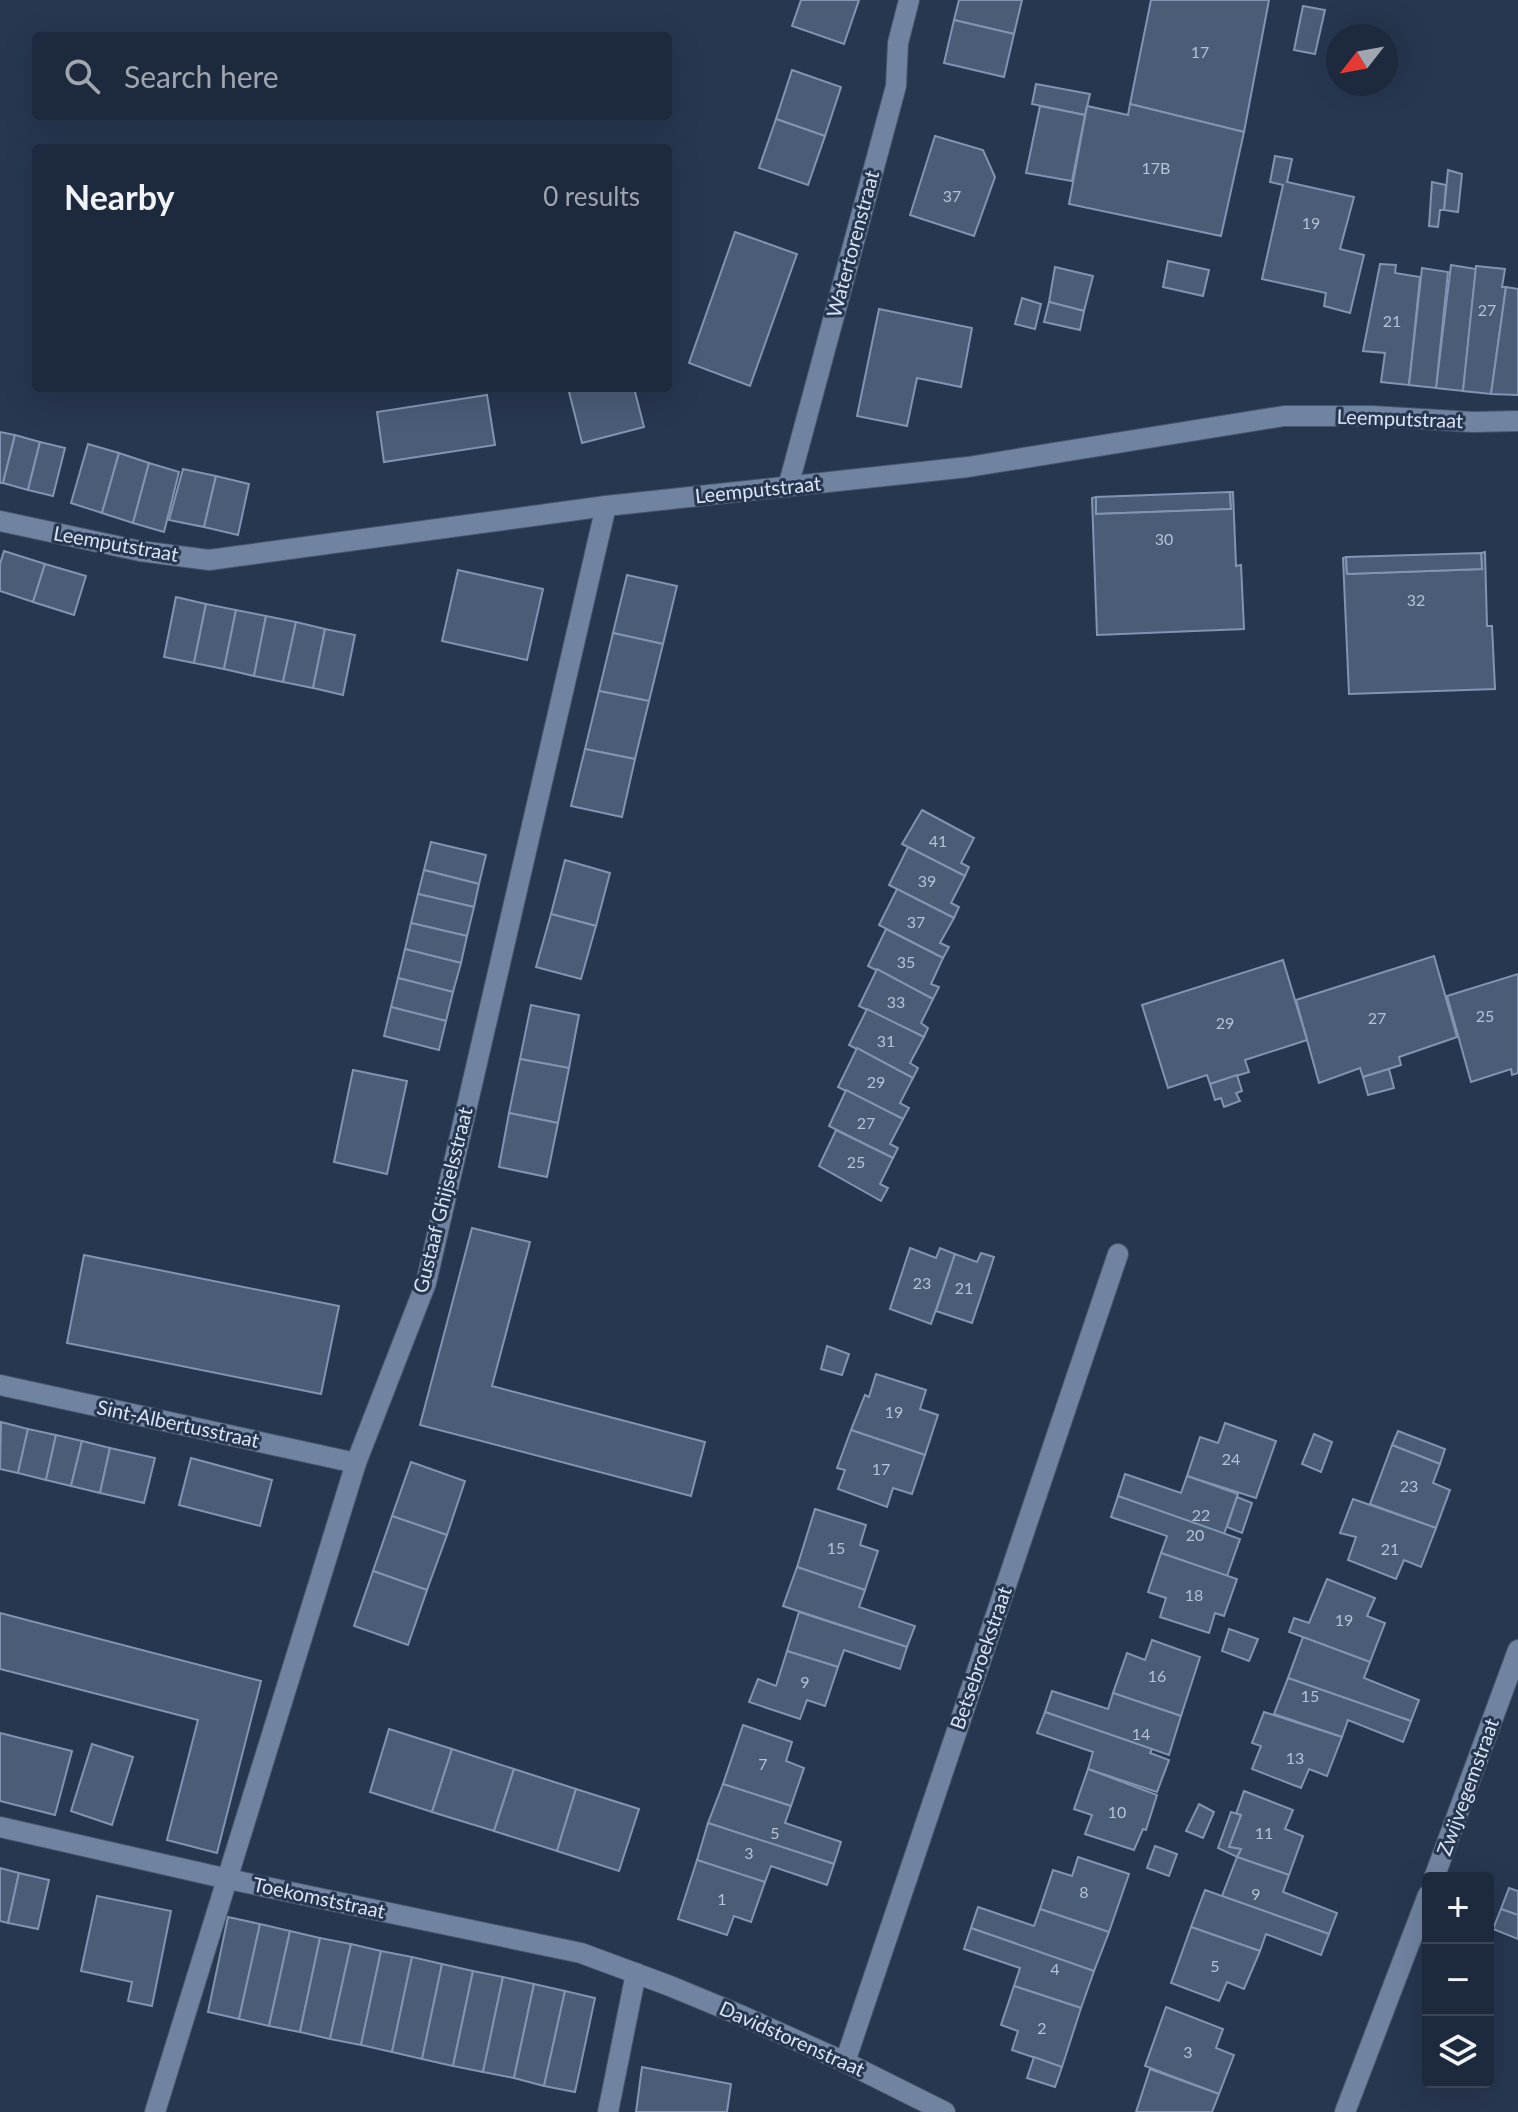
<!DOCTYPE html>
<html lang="en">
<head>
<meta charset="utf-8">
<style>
	:root { --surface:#1d293c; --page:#253143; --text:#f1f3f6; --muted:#a0a6af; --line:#3b4556 }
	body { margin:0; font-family:Lato,sans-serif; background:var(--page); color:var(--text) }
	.controls { position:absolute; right:24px; bottom:24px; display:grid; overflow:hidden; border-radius:8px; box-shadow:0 8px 32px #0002 }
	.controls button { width:72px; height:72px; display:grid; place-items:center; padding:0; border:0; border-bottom:2px solid var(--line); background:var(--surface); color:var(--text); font:40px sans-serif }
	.compass { position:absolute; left:1326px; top:24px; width:72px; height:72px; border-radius:50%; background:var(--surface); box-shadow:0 8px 32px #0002; rotate:239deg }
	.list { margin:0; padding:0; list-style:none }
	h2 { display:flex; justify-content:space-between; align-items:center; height:104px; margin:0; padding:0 32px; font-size:34px }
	h2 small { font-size:26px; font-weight:400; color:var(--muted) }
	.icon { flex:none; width:44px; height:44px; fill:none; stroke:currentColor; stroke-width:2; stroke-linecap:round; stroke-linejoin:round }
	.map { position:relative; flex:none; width:1518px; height:2112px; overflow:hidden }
	.search { position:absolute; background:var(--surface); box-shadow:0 8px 32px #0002; left:32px; top:32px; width:640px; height:88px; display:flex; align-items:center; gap:20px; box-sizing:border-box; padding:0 28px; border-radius:8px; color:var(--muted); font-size:30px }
	.panel { position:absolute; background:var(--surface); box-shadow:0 8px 32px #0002; left:32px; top:144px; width:640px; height:248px; border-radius:8px }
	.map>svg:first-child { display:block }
	.building { fill:#4a5c76; stroke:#8194b1; stroke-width:2 }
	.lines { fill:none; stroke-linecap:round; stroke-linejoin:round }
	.minor-casing { stroke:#48556a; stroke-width:22 }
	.minor { stroke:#7083a0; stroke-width:20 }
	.labels { text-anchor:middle; stroke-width:6; stroke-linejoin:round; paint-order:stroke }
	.number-label { font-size:16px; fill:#b5c1d4 }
	.street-label { font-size:20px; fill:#d9e3f3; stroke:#273750 }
</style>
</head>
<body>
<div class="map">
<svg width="1518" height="2112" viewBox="0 0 1518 2112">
	<rect width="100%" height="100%" fill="#273750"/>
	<g class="building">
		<path d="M801,0h58l-15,44 -52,-18z"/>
		<path d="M959,0h63l-8,34 -60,-14z"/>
		<path d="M1151,0h118l-25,132 -114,-28z"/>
		<path d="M1303,6l22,4 -10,44 -21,-4z"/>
		<path d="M954,20l60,14 -10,43 -60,-14z"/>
		<path d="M792,70l49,17 -16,49 -49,-17z"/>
		<path d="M1036,84l54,10 -5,21 -53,-11z"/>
		<path d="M1130,104l114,28 -23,104 -152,-32 18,-98 41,9z"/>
		<path d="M1040,106l45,9 -13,66 -46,-8z"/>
		<path d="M776,119l49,17 -17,49 -49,-17z"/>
		<path d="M935,136l48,14 12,27 -21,59 -64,-21z"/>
		<path d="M1275,156l17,3 -5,23 67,15 -14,52 24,6 -14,58 -26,-7 2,-13 -64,-14 21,-94 -13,-3z"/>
		<path d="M1448,170l14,4 -4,38 -14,-2z"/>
		<path d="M1432,182l14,3 -2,25h-4l-2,17 -9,-1z"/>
		<path d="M735,232l62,22 -47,132 -61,-23z"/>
		<path d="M1168,261l41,9 -6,26 -40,-9z"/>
		<path d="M1380,264l16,1 -1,8 25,4 -11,108 -28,-3 4,-29 -22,-2z"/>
		<path d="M1451,265l25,4 -13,122 -27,-3z"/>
		<path d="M1476,266l29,3 -3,18h4l-15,107 -28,-3z"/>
		<path d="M1055,267l38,9 -9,35 -35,-9z"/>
		<path d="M1422,268l26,4 -12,116 -27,-3z"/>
		<path d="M1506,287l12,2v106l-27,-1z"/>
		<path d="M1022,298l19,6 -6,25 -20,-5z"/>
		<path d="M1049,302l35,9 -4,19 -36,-8z"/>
		<path d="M879,309l93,19 -11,59 -44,-9 -10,48 -50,-10z"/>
		<path d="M568,388h66l10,39 -62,16z"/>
		<path d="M487,395l8,50 -111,17 -7,-50z"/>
		<path d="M0,432l15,3 -12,48h-3z"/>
		<path d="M15,435l25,7 -12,48 -25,-7z"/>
		<path d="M40,442l25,6 -12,48 -25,-6z"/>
		<path d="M88,444l31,9 -17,60 -31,-10z"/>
		<path d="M119,453l30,10 -16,60 -31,-10z"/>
		<path d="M149,463l30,9 -15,60 -31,-9z"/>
		<path d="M183,469l33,7 -12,51 -35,-7z"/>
		<path d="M216,476l33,8 -11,51 -34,-8z"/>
		<path d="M1230,492l1,17 -135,5v-17z"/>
		<path d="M1230,492h3l3,74 5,-1 3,64 -147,6 -5,-137 4,-1v17l135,-5z"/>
		<path d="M4,551l41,13 -12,38 -33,-11v-27z"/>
		<path d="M1485,552l2,74h5l3,63 -146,5 -6,-136 3,-1 1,17 135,-5 -1,-16z"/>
		<path d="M1481,553l1,16 -135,5 -1,-17z"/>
		<path d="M45,564l41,12 -12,39 -41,-13z"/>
		<path d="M458,570l85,19 -16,71 -85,-19z"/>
		<path d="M627,575l50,11 -14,58 -50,-11z"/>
		<path d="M176,597l30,7 -12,59 -30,-6z"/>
		<path d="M206,604l30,6 -12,59 -30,-6z"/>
		<path d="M236,610l30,6 -12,60 -30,-7z"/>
		<path d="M266,616l30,6 -13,60 -29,-6z"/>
		<path d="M296,622l29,7 -12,59 -30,-6z"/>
		<path d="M325,629l30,6 -12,60 -30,-7z"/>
		<path d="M613,633l50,11 -14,57 -50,-10z"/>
		<path d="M599,691l50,10 -14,58 -50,-10z"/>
		<path d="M585,749l50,10 -13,58 -51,-11z"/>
		<path d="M922,810l52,28 -13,25 8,4 -4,9 -63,-32z"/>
		<path d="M431,842l55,13 -7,29 -55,-14z"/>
		<path d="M908,847l57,29 -14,27 8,4 -5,11 -65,-33z"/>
		<path d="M565,860l45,13 -14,53 -45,-12z"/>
		<path d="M424,870l55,14 -5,23 -56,-13z"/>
		<path d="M897,889l57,29 -14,25 9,4 -6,11 -64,-33z"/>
		<path d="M418,894l56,13 -7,29 -56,-13z"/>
		<path d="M551,914l45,12 -15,53 -45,-12z"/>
		<path d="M411,923l56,13 -6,27 -56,-14z"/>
		<path d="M886,929l57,29 -12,26 8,3 -6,12 -65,-33z"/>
		<path d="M405,949l56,14 -8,29 -55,-14z"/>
		<path d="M1434,956l23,81 -58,20 2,8 -38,12 -3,-9 -41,15 -23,-83z"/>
		<path d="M1283,960l24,80 -62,20 4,12 -39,12 -3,-9 -39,13 -26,-83z"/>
		<path d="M877,969l56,30 -12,24 7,5 -4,9 -65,-31z"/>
		<path d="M1518,974v99l-6,2 -1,-6 -40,13 -24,-86z"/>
		<path d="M398,978l55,14 -7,29 -55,-14z"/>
		<path d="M531,1005l48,10 -10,53 -49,-9z"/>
		<path d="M391,1007l55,14 -7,29 -55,-14z"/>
		<path d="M867,1009l57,28 -14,26 8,5 -5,10 -64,-33z"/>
		<path d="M857,1048l56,30 -13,25 9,5 -6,11 -65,-32z"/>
		<path d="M520,1059l49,9 -11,55 -49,-10z"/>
		<path d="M1389,1069l5,19 -26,7 -5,-18z"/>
		<path d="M353,1070l54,11 -20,93 -53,-12z"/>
		<path d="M1237,1075l5,16 -6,2 4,8 -16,6 -3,-9 -6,2 -5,-16z"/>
		<path d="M846,1090l57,29 -13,25 8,4 -5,10 -64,-32z"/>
		<path d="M509,1113l49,10 -11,54 -48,-10z"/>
		<path d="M836,1130l57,28 -13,26 8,4 -7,13 -62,-35z"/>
		<path d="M472,1228l58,14 -38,144 213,56 -14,54 -271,-71z"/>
		<path d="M910,1248l26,10 4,-10 15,6 -24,70 -41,-15z"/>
		<path d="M981,1253l13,4 -22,66 -36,-12 19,-57 22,8z"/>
		<path d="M84,1255l255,51 -18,88 -254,-51z"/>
		<path d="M827,1346l22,8 -7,21 -21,-6z"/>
		<path d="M876,1374l50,16 -6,19 18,6 -13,40 -74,-25 14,-35 4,2z"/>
		<path d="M1,1422l27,7 -10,44 -18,-4z"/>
		<path d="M1225,1423l51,18 -20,57 -69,-22 13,-39 18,6z"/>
		<path d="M28,1429l28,6 -10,45 -28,-7z"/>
		<path d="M851,1430l74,25 -13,39 -19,-6 -6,19 -49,-18 7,-19 -8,-2z"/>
		<path d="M1398,1431l47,18 -5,15 -48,-19z"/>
		<path d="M1314,1434l18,8 -11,30 -19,-8z"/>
		<path d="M56,1435l26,6 -11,45 -25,-6z"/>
		<path d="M82,1441l28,7 -10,45 -29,-7z"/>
		<path d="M1392,1445l48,19 -7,19 17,7 -14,38 -66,-24z"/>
		<path d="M110,1448l45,10 -11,45 -44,-10z"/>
		<path d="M191,1458l81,22 -12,46 -81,-21z"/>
		<path d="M411,1462l54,19 -18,54 -55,-19z"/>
		<path d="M1125,1474l56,19 6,-17 51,18 -14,40 -106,-38z"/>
		<path d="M1118,1496l122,43 -13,37 -66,-23 6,-17 -56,-19z"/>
		<path d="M1237,1497l15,6 -10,30 -15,-6z"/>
		<path d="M1353,1499l83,29 -15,39 -17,-7 -8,19 -48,-19 8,-23 -16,-4z"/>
		<path d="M815,1509l51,16 -6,20 18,6 -13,39 -68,-23z"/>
		<path d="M392,1516l55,19 -20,55 -54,-19z"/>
		<path d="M1161,1553l76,26 -13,37 -9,-3 -6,20 -49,-16 6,-19 -18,-6z"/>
		<path d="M797,1567l68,23 -6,17 56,19 -8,21 -124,-41z"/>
		<path d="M373,1571l54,19 -19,55 -54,-19z"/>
		<path d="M1327,1579l48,19 -8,18 18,7 -15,39 -81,-30 5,-14 15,5z"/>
		<path d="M799,1612l108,35 -7,22 -56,-19 -6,17 -51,-16z"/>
		<path d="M0,1613l261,68 -44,172 -50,-13 31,-120 -198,-51z"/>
		<path d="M1229,1629l29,10 -9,22 -27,-10z"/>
		<path d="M1303,1637l67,25 -6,16 55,22 -8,21 -123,-43z"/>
		<path d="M1152,1640l48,17 -19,59 -68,-23 14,-40 18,7z"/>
		<path d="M787,1651l51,16 -13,39 -18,-6 -7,19 -51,-17 9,-23 18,7z"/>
		<path d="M1288,1678l123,43 -8,21 -55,-22 -6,17 -68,-23z"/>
		<path d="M1052,1691l56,18 5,-16 68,23 -12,39 -124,-43z"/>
		<path d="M1045,1712l107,37 -2,4 19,7 -12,32 -69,-23 5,-17 -56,-19z"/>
		<path d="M1264,1712l78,25 -15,39 -18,-7 -8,19 -49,-19 9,-23 -9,-3z"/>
		<path d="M743,1725l49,17 -6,19 18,7 -13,38 -68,-22z"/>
		<path d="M389,1729l63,20 -20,63 -62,-20z"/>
		<path d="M0,1733l72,18 -17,64 -55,-14z"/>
		<path d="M92,1744l41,13 -21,68 -41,-14z"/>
		<path d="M452,1749l62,20 -20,62 -62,-19z"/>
		<path d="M514,1769l62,20 -19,62 -63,-20z"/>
		<path d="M1088,1769l69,26 -11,35 -3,-1 -9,21 -49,-16 7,-19 -18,-6z"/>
		<path d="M723,1784l68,22 -6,17 56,19 -7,22 -126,-41z"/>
		<path d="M576,1789l63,20 -20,62 -62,-20z"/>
		<path d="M1244,1791l49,19 -8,19 18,7 -14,39 -52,-18 4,-8 -12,-2 12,-32 -5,-1z"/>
		<path d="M1199,1804l15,8 -11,26 -17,-7z"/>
		<path d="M1231,1812l10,3 -12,32 12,2 -4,8 -19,-9z"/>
		<path d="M708,1823l126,41 -7,21 -56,-19 -6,16 -68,-22z"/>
		<path d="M1155,1846l22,8 -8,22 -22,-8z"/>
		<path d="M1078,1857l51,17 -20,58 -69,-23 13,-39 19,6z"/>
		<path d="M1237,1857l52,18 -6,17 54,21 -8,21 -107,-38z"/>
		<path d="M697,1860l68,22 -14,40 -17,-6 -7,19 -49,-16z"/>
		<path d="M0,1868l19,5 -11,50 -8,-2z"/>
		<path d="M19,1873l30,7 -11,49 -30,-6z"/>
		<path d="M1509,1888l9,3v24l-17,-6z"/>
		<path d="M1205,1890l124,44 -8,21 -55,-21 -6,17 -69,-24z"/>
		<path d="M97,1896l74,15 -19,95 -24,-5 4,-19 -51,-11z"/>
		<path d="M978,1907l56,19 6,-17 69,23 -15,39 -123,-43z"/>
		<path d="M1501,1909l17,6v24l-25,-10z"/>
		<path d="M228,1917l32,7 -21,95 -31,-7z"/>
		<path d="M260,1924l30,7 -21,95 -30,-7z"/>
		<path d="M1191,1927l69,24 -16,38 -17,-7 -8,19 -48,-18z"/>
		<path d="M971,1928l123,43 -13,37 -67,-22 6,-18 -56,-19z"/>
		<path d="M290,1931l30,7 -20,94 -31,-6z"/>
		<path d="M320,1938l31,6 -21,95 -30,-7z"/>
		<path d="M351,1944l30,7 -20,94 -31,-6z"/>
		<path d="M381,1951l31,6 -20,95 -31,-7z"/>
		<path d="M412,1957l30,7 -20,95 -30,-7z"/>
		<path d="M442,1964l31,7 -20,95 -31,-7z"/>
		<path d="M473,1971l30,6 -20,95 -30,-6z"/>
		<path d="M503,1977l31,7 -20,94 -31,-6z"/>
		<path d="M534,1984l31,7 -21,95 -30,-8z"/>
		<path d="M1014,1986l67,22 -19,59 -50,-17 6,-19 -17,-6z"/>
		<path d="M565,1991l30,7 -20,94 -31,-6z"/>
		<path d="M1166,2007l57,22 -7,19 18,7 -15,39 -74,-28z"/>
		<path d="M1034,2057l28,10 -7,20 -28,-9z"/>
		<path d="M642,2067l89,17 -4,28h-91z"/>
		<path d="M1150,2069l69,25 -7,18h-76z"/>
	</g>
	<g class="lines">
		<g class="minor-casing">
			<g id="minor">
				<path d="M788,487l108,-401 2,-43 11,-43"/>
				<path d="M0,521l140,30 69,9 397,-54 362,-39 316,-51h88l101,6 45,-1"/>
				<path d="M0,1385l356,78"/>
				<path d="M0,1827l228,52 353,74 89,33 70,29 105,47 100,50"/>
				<path d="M1434,1878l84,-228"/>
				<path d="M845,2062l273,-808"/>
				<path d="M155,2112l201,-649 70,-180 180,-777"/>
				<path d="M608,2112l28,-139"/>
				<path d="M1345,2112l83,-217"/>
			</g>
		</g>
		<use href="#minor" class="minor"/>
	</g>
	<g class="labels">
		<g class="number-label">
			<text x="1200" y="58">17</text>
			<text x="1156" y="174">17B</text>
			<text x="952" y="202">37</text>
			<text x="1311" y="229">19</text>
			<text x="1487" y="316">27</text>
			<text x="1392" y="327">21</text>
			<text x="1164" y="545">30</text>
			<text x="1416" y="606">32</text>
			<text x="938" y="847">41</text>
			<text x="927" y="887">39</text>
			<text x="916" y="928">37</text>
			<text x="906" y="968">35</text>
			<text x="896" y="1008">33</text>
			<text x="1485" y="1022">25</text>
			<text x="1377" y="1024">27</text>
			<text x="1225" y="1029">29</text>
			<text x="886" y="1047">31</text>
			<text x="876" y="1088">29</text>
			<text x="866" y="1129">27</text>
			<text x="856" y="1168">25</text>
			<text x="922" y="1289">23</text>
			<text x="964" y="1294">21</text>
			<text x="894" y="1418">19</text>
			<text x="1231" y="1465">24</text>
			<text x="881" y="1475">17</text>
			<text x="1409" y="1492">23</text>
			<text x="1201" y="1521">22</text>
			<text x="1195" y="1541">20</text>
			<text x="836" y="1554">15</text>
			<text x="1390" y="1555">21</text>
			<text x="1194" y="1601">18</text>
			<text x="1344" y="1626">19</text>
			<text x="1157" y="1682">16</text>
			<text x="805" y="1688">9</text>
			<text x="1310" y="1702">15</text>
			<text x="1141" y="1740">14</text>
			<text x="1295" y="1764">13</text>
			<text x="763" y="1770">7</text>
			<text x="1117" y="1818">10</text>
			<text x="775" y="1839">5</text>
			<text x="1264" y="1839">11</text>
			<text x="749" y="1859">3</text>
			<text x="1084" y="1898">8</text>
			<text x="1256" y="1900">9</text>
			<text x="722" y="1905">1</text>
			<text x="1215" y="1972">5</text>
			<text x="1055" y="1975">4</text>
			<text x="1042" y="2034">2</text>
			<text x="1188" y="2058">3</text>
		</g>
		<g class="street-label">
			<text transform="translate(853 244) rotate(-75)" y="7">Watertorenstraat</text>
			<text transform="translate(1400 419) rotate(2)" y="7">Leemputstraat</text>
			<text transform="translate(758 490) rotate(-6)" y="7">Leemputstraat</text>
			<text transform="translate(116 544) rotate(10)" y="7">Leemputstraat</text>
			<text transform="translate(443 1200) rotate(-76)" y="7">Gustaaf Ghijselsstraat</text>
			<text transform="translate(178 1424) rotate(12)" y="7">Sint-Albertusstraat</text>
			<text transform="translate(981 1658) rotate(-71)" y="7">Betsebroekstraat</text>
			<text transform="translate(1468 1787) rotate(-70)" y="7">Zwijvegemstraat</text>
			<text transform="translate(319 1898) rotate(12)" y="7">Toekomststraat</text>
			<text transform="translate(792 2039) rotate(24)" y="7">Davidstorenstraat</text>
		</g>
	</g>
</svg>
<div class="controls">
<button>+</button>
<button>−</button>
<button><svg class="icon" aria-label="layers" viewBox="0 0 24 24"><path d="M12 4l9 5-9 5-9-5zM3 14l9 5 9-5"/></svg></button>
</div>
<svg class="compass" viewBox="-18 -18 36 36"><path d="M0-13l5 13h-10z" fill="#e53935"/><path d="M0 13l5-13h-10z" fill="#a0a6af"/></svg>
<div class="search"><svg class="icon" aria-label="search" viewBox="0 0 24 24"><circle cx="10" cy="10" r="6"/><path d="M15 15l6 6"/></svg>Search here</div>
<section class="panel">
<h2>Nearby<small>0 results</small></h2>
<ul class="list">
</ul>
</section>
</div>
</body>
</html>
